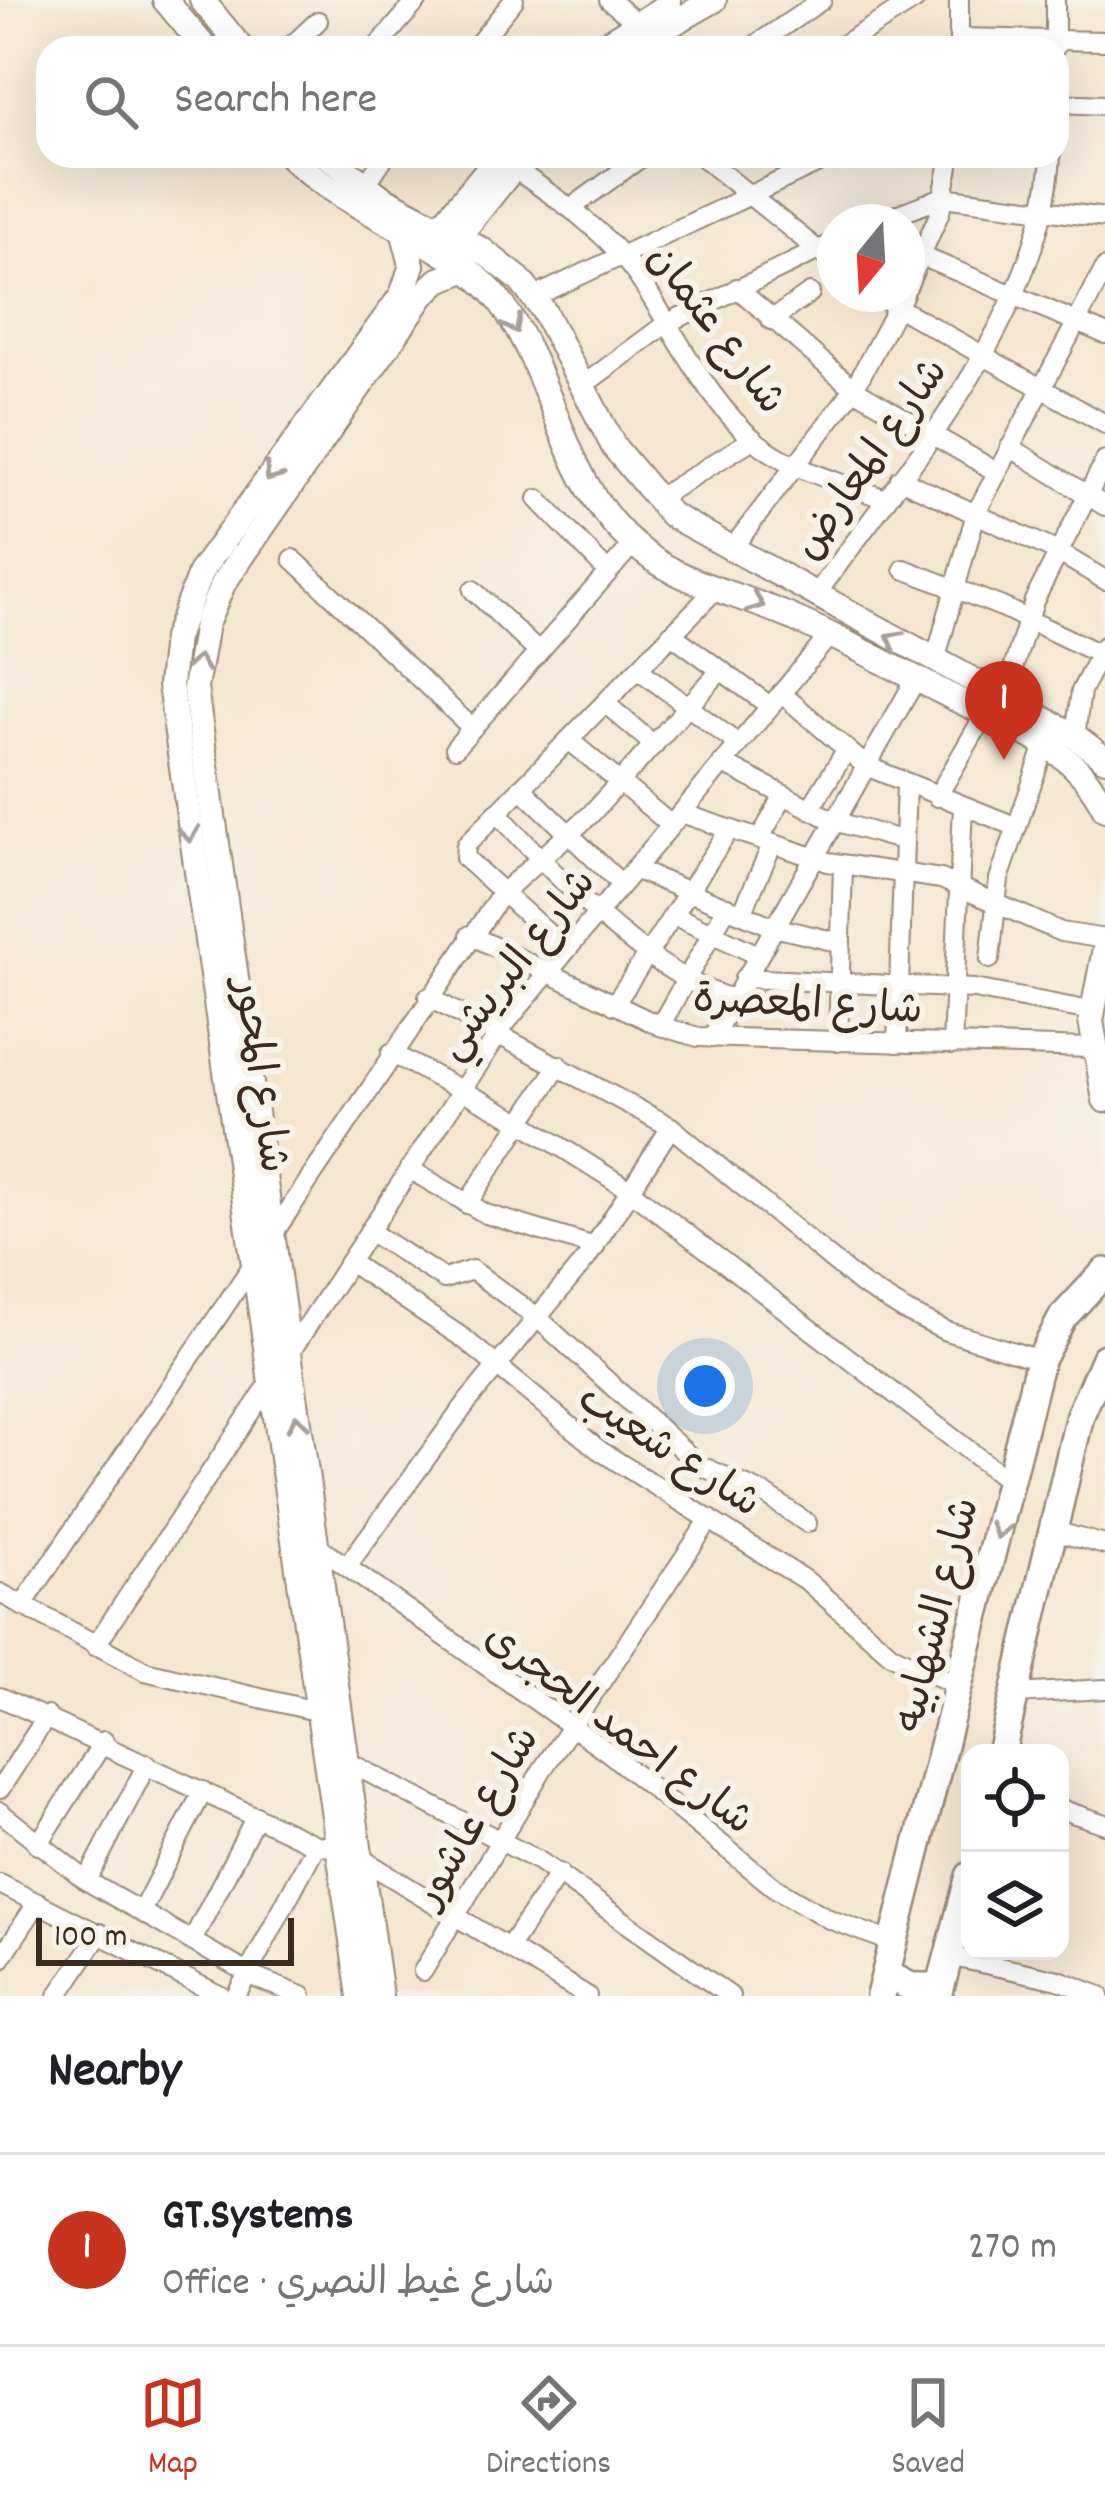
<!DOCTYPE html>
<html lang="en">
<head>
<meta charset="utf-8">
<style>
	:root { --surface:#fff; --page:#f6f6f6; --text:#202124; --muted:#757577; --line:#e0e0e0; --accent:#c8321e }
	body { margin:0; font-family:Dekko,"Playpen Sans Arabic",sans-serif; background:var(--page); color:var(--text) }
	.controls { position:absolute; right:36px; bottom:36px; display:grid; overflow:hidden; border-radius:24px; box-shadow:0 12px 48px #0002 }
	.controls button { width:108px; height:108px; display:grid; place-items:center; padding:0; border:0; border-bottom:3px solid var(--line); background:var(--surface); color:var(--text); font:60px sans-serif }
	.compass { position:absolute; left:817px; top:204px; width:108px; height:108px; border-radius:50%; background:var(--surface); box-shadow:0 12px 48px #0002; rotate:198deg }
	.scale { position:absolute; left:36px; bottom:30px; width:258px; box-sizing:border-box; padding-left:12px; border:6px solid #3b2a1e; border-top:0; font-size:33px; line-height:42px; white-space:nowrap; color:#3b2a1e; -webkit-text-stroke:9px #f7f3e8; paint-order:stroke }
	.you { position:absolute; left:705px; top:1386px; width:42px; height:42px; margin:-30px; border:9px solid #fff; border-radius:50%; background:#1a73e8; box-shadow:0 0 0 18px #1a73e833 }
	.badge { display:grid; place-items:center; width:78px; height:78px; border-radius:50%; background:var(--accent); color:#fff; font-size:39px; font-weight:700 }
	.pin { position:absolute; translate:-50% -99px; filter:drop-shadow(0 3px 6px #0008) }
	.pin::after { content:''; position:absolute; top:63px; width:42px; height:36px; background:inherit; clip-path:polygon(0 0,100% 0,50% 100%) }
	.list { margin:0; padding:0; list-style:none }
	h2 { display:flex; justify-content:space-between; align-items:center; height:156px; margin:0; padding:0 48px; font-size:51px }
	h2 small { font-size:39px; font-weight:400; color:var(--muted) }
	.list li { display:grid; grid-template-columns:78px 1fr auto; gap:36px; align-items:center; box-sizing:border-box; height:192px; padding:0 48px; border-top:3px solid var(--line) }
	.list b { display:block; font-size:45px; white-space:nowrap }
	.list p { margin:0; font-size:39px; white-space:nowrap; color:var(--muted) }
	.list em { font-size:39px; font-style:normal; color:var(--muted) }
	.icon { flex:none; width:66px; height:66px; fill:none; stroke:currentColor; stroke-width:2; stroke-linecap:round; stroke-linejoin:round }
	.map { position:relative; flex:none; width:1105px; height:1996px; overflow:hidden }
	.search { position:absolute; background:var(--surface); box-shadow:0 12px 48px #0002; left:36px; right:36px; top:36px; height:132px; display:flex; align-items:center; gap:30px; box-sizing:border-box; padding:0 42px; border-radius:36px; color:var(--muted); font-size:45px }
	.sheet { height:348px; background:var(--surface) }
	nav { display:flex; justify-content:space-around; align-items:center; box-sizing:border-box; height:168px; border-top:3px solid var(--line); background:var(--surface); font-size:33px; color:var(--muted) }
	nav a { display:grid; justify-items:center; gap:6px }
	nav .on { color:var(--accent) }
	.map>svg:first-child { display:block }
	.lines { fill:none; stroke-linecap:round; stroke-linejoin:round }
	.minor-casing { stroke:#988876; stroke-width:22 }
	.major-casing { stroke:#988876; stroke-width:28 }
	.highway-casing { stroke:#988876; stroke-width:32 }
	.minor { stroke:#fff; stroke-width:18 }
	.major { stroke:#fff; stroke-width:24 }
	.highway { stroke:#fff; stroke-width:27 }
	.oneway { stroke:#a79f9a }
	.labels { text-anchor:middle; stroke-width:12; stroke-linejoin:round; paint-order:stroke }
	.street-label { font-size:42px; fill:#3b2a1e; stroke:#f7f3e8 }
</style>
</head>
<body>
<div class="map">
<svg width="1105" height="1996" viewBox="0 0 1105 1996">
	<rect width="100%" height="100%" fill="#f7f3e8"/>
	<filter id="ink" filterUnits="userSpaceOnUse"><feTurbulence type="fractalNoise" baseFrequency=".00833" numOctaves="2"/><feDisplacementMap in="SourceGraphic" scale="24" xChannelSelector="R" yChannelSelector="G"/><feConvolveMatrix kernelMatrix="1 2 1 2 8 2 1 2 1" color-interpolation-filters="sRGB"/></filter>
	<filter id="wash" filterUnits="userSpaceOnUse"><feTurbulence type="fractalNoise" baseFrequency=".004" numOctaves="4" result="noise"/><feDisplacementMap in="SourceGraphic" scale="48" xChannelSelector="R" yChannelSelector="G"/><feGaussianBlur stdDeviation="2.7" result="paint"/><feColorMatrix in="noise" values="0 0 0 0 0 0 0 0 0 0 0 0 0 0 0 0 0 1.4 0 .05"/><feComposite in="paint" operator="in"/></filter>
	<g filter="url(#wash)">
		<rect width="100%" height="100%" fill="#f4e6cf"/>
	</g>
	<g filter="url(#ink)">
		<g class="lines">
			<g class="minor-casing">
				<g id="minor">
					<path d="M609,0l28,23"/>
					<path d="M670,0l2,3"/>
					<path d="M1055,0v48"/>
					<path d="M959,38l146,3"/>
					<path d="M289,48l29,-27"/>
					<path d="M376,48l42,-48"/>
					<path d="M475,48l39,-48"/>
					<path d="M751,48l71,-48"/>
					<path d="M838,48l77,-48"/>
					<path d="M959,48v-48"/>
					<path d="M1057,103l48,2"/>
					<path d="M701,156l134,108"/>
					<path d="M513,168c44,30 88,59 120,102 41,56 69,128 125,173 36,28 85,40 127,56"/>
					<path d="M365,186l20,-30"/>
					<path d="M571,208l72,-52"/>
					<path d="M878,222l65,-25 162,21"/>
					<path d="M921,256l184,78"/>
					<path d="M907,287l33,-75 11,-56"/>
					<path d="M737,288l117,101 141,82"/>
					<path d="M874,294l231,130"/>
					<path d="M534,297l299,-141"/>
					<path d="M771,320l39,-27"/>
					<path d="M582,386l84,-62 169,-82"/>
					<path d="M1010,447l95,59"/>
					<path d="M900,479l156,72 49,29"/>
					<path d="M538,499l70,73"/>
					<path d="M655,500l98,-61"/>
					<path d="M730,551l124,-162 50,-95"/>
					<path d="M293,559l179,169"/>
					<path d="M904,569l98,38 95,46"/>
					<path d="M473,590l63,60"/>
					<path d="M815,596c90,-125 226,-280 236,-440"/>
					<path d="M671,634l99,72"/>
					<path d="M935,661l41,-148 129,-245"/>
					<path d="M638,669l100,75"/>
					<path d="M781,693l85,73 151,61"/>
					<path d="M1004,698l30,-97 71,-140"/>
					<path d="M605,703l49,42"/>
					<path d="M1075,736l6,-45 23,-45"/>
					<path d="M569,740l102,85"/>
					<path d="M455,748l178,-204"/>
					<path d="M722,763l112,58 70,20"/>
					<path d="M521,788l100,96"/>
					<path d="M937,797l48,-83"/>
					<path d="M810,809l35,-57"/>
					<path d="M497,812c55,61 157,167 237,187 15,4 32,4 46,5"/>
					<path d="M681,813l147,49 113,17 120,53 44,7"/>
					<path d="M759,840l25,-45"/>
					<path d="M634,869l140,58 67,16"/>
					<path d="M742,913l30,-68"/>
					<path d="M673,915l85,40"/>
					<path d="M470,935l190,91 38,11 394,11"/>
					<path d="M566,950l-101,-92 1,-13 250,-256"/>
					<path d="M990,959l9,-80 46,-134"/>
					<path d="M744,978l230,11 117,22"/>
					<path d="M428,997l243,130 190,157 44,27 41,20 94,29"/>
					<path d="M614,1005l115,-175"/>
					<path d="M660,1026l67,-119"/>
					<path d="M712,1038l204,-359"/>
					<path d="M838,1042l5,-177"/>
					<path d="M897,1043l9,-259"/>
					<path d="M952,1045l11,-239"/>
					<path d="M391,1053l132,70 108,68 380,292"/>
					<path d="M409,1169l77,45 109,33"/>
					<path d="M467,1204l92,-139"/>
					<path d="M369,1231l75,48 28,-9 67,49 160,146 66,29 42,29"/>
					<path d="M271,1237l230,-343 89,-79 131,-145"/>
					<path d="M349,1262l114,76 136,112 209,132 84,73 67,31"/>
					<path d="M287,1357l218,-333 325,-389"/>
					<path d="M1054,1531l51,14"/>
					<path d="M316,1545l292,207 167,136 54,31 65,24"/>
					<path d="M347,1566l121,-165 118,-142 85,-132"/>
					<path d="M0,1593l145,78 175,41"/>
					<path d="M22,1606l234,-346"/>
					<path d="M95,1646l174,-262"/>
					<path d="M1015,1694l90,-5"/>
					<path d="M0,1697l316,148 25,3"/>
					<path d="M348,1762l191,99 191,135"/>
					<path d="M0,1789l47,-73"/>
					<path d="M1060,1809l45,15"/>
					<path d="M0,1812l87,69 171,98 44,17"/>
					<path d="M38,1845l66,-104"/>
					<path d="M362,1859l225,137"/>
					<path d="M87,1881l60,-117"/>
					<path d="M0,1884l221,112"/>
					<path d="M141,1912l62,-121"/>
					<path d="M192,1941l64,-125"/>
					<path d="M509,1947l50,-74"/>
					<path d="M949,1956l110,24 41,16"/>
					<path d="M0,1960l38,-58"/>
					<path d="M423,1971l119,-201 168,-251"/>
					<path d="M58,1996l42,-63"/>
					<path d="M236,1996l80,-151"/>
				</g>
			</g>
			<g class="major-casing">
				<g id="major">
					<path d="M165,0l40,48"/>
					<path d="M202,0l39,48"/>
					<path d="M599,48l61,-38"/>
					<path d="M630,48l84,-48"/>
					<path d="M290,156c62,62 171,87 214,151 58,85 59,193 152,254 36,23 78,33 118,49 59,24 115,55 172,84 37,19 78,35 113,60 20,14 35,33 46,55"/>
					<path d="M327,156l56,42 99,52 37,29 24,31 71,137 57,68 404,221 30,23"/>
					<path d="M439,228l60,-72"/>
					<path d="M458,237l65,-81"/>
					<path d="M1105,949l-14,72 14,79"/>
					<path d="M360,1996l-190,-1311 5,-47 26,-67 201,-276 10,-30 -8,-31"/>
					<path d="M380,1996l-185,-1308 11,-64 17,-40 200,-289 16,-15 29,-11"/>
				</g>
			</g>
			<g class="highway-casing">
				<g id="highway">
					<path d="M1001,1753l79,-338 25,-57"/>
					<path d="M886,1974l25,13h29"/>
					<path d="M880,1996l160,-636 23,-43 42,-45"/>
					<path d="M938,1996l32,-120"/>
				</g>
			</g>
			<use href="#minor" class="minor"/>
			<use href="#major" class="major"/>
			<use href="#highway" class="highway"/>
		</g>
		<defs><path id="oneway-chevron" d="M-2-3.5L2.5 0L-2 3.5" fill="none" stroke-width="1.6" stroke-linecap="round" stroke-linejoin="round" transform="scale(3)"/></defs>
		<g class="oneway">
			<use href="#oneway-chevron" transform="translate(513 325) rotate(63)"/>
			<use href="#oneway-chevron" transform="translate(272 474) rotate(126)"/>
			<use href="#oneway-chevron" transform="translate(756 603) rotate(21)"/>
			<use href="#oneway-chevron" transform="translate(894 639) rotate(-152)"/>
			<use href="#oneway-chevron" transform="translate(198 663) rotate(-82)"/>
			<use href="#oneway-chevron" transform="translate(189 834) rotate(82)"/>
			<use href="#oneway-chevron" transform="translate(297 1423) rotate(-99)"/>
			<use href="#oneway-chevron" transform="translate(999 1530) rotate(104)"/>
		</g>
	</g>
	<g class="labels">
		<g class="street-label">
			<text transform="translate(719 327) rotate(53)" y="15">شارع عثمان</text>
			<text transform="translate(868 457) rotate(-55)" y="15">شارع المعارض</text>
			<text transform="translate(514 962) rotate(-52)" y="15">شارع البريشي</text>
			<text transform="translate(808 1001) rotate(3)" y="15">شارع المعصرة</text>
			<text transform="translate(264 1075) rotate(82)" y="15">شارع المحور</text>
			<text transform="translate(671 1448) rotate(33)" y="15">شارع شعيب</text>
			<text transform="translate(934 1614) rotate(-76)" y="15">شارع الشهابيه</text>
			<text transform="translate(621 1726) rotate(37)" y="15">شارع احمد الحجرى</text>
			<text transform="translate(474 1815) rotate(-59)" y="15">شارع عاشور</text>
		</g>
	</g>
</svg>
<div class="controls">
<button><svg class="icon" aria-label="locate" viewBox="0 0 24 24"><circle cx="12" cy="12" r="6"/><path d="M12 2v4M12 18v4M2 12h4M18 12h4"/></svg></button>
<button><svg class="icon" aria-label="layers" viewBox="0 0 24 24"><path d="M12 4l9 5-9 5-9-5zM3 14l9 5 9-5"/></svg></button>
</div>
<svg class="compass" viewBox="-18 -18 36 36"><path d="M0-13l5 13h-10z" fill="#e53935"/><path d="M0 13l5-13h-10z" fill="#757577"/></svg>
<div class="scale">100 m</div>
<div class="you"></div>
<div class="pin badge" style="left:1004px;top:760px">1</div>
<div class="search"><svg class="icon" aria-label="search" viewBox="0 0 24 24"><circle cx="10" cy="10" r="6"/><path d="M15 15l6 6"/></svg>Search here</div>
</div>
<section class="sheet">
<h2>Nearby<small></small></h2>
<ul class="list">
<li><span class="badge">1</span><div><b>GT.Systems</b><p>Office · شارع غيط النصري</p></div><em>270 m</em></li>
</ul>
</section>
<nav>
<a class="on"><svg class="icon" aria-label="map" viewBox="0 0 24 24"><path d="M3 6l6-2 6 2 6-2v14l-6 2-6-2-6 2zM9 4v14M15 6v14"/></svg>Map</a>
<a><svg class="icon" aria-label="directions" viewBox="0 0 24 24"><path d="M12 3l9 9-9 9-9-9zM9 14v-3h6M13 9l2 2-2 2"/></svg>Directions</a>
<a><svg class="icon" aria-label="saved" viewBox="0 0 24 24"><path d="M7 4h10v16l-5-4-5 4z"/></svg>Saved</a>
</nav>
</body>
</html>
